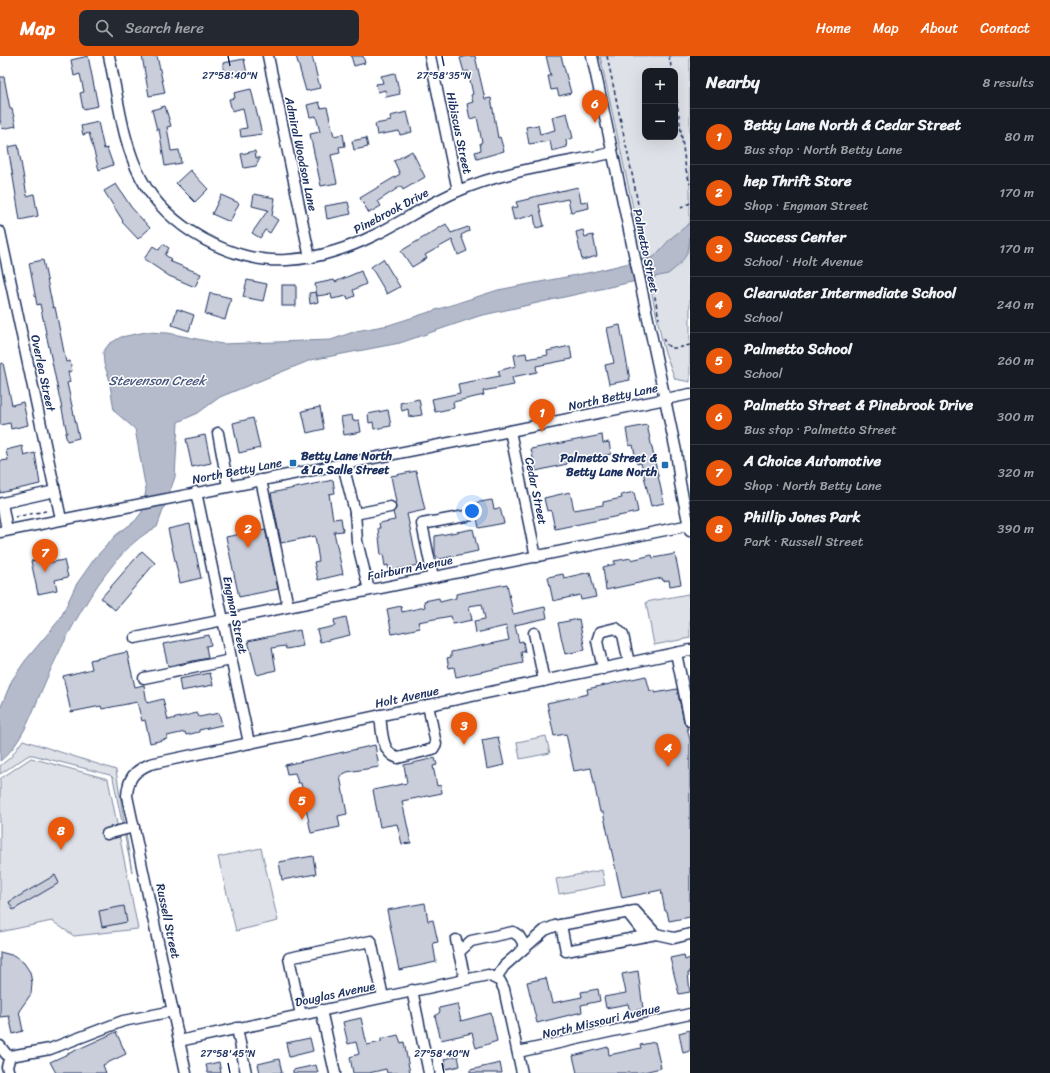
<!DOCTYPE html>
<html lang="en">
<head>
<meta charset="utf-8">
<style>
	:root { --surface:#171b24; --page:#242831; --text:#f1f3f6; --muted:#9ea1a6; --line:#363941; --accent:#ea580c }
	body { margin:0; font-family:Sriracha,sans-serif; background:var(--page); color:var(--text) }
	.controls { position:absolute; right:12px; top:12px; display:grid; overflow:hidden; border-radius:8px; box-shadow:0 4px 16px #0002 }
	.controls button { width:36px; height:36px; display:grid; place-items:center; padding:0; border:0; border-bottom:1px solid var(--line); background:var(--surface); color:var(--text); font:20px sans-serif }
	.you { position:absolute; left:472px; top:455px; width:14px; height:14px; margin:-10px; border:3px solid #fff; border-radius:50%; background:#1a73e8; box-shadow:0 0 0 6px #1a73e833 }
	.badge { display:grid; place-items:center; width:26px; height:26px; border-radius:50%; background:var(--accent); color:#fff; font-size:13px; font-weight:700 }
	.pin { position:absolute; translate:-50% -33px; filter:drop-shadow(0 1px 2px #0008) }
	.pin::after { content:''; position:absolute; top:21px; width:14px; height:12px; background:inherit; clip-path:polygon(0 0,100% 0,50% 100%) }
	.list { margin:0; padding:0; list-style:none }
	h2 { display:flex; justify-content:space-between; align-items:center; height:52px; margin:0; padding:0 16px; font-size:17px }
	h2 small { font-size:13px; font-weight:400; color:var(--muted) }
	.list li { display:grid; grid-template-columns:26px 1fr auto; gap:12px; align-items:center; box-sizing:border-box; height:56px; padding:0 16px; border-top:1px solid var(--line) }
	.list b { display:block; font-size:15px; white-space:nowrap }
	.list p { margin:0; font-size:13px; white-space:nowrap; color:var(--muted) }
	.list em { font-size:13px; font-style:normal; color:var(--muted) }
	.icon { flex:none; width:22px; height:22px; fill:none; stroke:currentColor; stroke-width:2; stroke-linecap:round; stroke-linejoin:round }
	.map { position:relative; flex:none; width:690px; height:1017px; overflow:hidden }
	header { display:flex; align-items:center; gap:24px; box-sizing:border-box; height:56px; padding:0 20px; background:var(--accent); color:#fff }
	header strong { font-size:19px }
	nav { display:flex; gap:22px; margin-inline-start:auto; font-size:14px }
	.search { width:280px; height:36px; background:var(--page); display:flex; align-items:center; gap:10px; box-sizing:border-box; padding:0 14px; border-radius:8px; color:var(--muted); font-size:15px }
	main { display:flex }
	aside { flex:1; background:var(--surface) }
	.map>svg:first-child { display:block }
	.green { fill:#dee1e7; stroke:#7c88a2; fill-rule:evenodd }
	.water { fill:#b5bbca; stroke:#77839f }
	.building { fill:#caceda; stroke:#1b2f5e }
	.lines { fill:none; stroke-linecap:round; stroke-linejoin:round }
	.minor-casing { stroke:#1b2f5e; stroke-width:13 }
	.path { stroke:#1b2f5e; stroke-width:1.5; stroke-dasharray:4 3; stroke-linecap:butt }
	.minor { stroke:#fff; stroke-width:10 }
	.ticks { fill:none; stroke:#1b2f5e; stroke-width:1.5 }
	.poi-dot { fill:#1f6fb2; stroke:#fff; stroke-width:1.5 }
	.labels { text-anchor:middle; stroke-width:3; stroke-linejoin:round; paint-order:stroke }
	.street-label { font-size:12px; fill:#1b2f5e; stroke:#fff }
	.poi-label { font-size:12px; font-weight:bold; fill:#1b2f5e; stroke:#fff; text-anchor:start }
	.water-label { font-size:13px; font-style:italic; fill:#49597e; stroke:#fff }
	.ticks-label { font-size:10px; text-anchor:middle; fill:#1b2f5e; stroke:#fff; stroke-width:3; stroke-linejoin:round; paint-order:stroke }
</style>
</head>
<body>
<header>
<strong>Map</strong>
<div class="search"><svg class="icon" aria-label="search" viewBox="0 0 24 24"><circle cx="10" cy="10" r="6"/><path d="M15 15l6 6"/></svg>Search here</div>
<nav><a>Home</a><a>Map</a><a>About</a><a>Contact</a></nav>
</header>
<main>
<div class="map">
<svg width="690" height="1017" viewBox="0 0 690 1017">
	<rect width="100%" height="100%" fill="#fff"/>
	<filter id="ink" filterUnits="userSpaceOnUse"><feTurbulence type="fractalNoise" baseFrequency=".025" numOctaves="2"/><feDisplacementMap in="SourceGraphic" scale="8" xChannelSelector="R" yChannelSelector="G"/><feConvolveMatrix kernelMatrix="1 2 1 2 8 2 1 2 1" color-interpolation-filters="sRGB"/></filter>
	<g filter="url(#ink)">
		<g class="green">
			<path d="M600,0h90v326l-15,-3 -11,-29zM645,15h30v66h-30z"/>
			<path d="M688,538l2,8v36l-36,7 -8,-43z"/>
			<path d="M546,680l4,17 -30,6 -3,-17z"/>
			<path d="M23,684l93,30 16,102 -19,-94 -3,-3 -77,-20h-4l-29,19v-8l11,-9z"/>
			<path d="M31,702l77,21 30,150 -64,7 -22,-15 -52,11v-153z"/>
			<path d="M261,792l17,73 -42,10 -18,-74z"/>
			<path d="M602,814l3,15 -46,9 -3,-15z"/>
		</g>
		<path class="water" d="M690,167c0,27 0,34 -22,51l-189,42 -79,27 -89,17 -91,37 -22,16 -20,9 -3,55 -18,50c-47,21 -93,111 -113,158 -11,25 -21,58 -44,76v-52l12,-29 13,-19 35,-42 16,-34 19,-27 21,-23 19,-14 7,-9 4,-22 -11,-61 -21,-18 -5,-33 -5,-14 -1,-12 6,-8 12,-7 25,-5 22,1 54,11 109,-4 25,-9 33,-6 109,-35 94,-18 62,-15 17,-19z"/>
		<g class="building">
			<path d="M88,0l10,50 -15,3 -3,-16 4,-1 -4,-18 -6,2 -3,-16z"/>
			<path d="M142,0h15l8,37 -16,3z"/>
			<path d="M296,0h16l8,32 -14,3z"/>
			<path d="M351,0h12l2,7 -11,3z"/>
			<path d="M468,0h7l10,43 6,-1 7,40 2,-1 4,14 -27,8 -2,-7 6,-2 -1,-7 2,-1 -5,-25 -7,2 -3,-15 6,-2 -2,-7 2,-1 -5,-23 -4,1 -4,-14z"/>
			<path d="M546,0h15l10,37 -12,3 -2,-7 -6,1 -3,-14h3z"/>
			<path d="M244,3l3,15 -21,4 -3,-15z"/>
			<path d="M395,17l5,21 -14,3 -1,-7 -7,2 -2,-8 7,-1 -2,-7z"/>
			<path d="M0,21h4l6,32h2l4,17 -14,3 -2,-10z"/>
			<path d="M251,33l11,45 -21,3 -1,-8 7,-1 -4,-20 -11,3 -3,-12 6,-1 -1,-5z"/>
			<path d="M319,46l2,6 6,-1 7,29 9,-2 2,12 -6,1 1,6 -9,2 6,28 -16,3 -11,-52 10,-2 -4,-16 -6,1 -3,-12z"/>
			<path d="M165,50l6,20 -4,1 4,24 8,-1 2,13 -16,3 -6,-37 -2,1 -5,-20z"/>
			<path d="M407,56l5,20 -12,3 -1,-4 -22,4 -2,-11 16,-3 -1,-5z"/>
			<path d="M567,57l6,25 -7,2 1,7 -15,4 -2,-10 -21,3 -3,-17 12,-2 2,9 15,-4 -3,-13z"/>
			<path d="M98,66l6,27 3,-1 6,17 -14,5 -10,-37 -6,2 -2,-9z"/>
			<path d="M366,82l2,9 -14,3 -2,-9z"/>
			<path d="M18,89l9,51 7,-2 4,22 -18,4 -12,-73z"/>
			<path d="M255,95l1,7h4l-4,8 -12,2 -3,-14z"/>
			<path d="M412,95l13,26 -22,13 -2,-4 -23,15 3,5 -12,7 -9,-15 40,-24 -6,-13z"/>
			<path d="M190,114l18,19 -13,13 -19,-19z"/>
			<path d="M116,128l15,23 19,21 -12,11 -16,-17 1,-1 -19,-30z"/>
			<path d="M578,131l3,15 7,-1 1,7 -18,4 -3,-13 -29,6 5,21 -8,2 -2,-13 -20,5 -3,-12 7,-1 -2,-5 13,-3v-1z"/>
			<path d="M254,138l21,4 -3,18 6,4 -8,13 -5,-3 -5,8 -8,-5 16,-23 -16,-4z"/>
			<path d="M221,139l18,8 -9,19 -18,-8z"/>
			<path d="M348,146l3,12 -24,5 -2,-13z"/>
			<path d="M446,168l5,9 17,-6 1,4 -8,4 6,16 -9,4 -6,-15 -27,15 2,3 -15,9 -11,-16z"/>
			<path d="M583,174l2,7 8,-2 4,21 -15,4 -6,-28z"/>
			<path d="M163,188l6,4 -4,7 6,4 -2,2 32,13 -6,13 -26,-11 -25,-17 9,-13 6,4z"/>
			<path d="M383,203l17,28 -13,7 -16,-27z"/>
			<path d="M43,204l10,48 2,-1 11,55 4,-1 2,10 -4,1 2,10 -3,1 12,55 -12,3 -2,-8h2l-20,-95 -7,-34 -3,1 -8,-42z"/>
			<path d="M361,215l5,13 -13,6 2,6 -7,3 -1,-3 -15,3 -1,-5 -14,2 -2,-12 19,-4 1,2z"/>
			<path d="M247,224l20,4 -4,17 -20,-4z"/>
			<rect x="282" y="229" width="14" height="21"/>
			<path d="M316,236l2,10 -8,2 -1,-11z"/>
			<path d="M210,237l21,5 -6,22 -20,-6z"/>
			<path d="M177,253l17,6 -5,16 -17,-6z"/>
			<path d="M620,269l10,55 -21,4 -4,-19 9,-2 -7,-35z"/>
			<path d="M570,290l2,13 -36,7 1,6 -25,5 2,8 -31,6 1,4 -31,7 1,6 -19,4 -3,-13 28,-6 -2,-9 42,-8 -2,-5 18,-5 -2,-11 12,-2 1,6 21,-4 -1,-4z"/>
			<path d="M3,307l9,42 11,-3 5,23 -17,4 -1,-6 -10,2v-61z"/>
			<path d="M419,343l3,16 -13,2 -1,-8 -6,2 -2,-8z"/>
			<path d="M320,351l4,22 -17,4 -5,-22z"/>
			<path d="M388,354l3,16 -17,3 -1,-7 -4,1 -1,-9z"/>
			<path d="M352,359l1,6 6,-1 2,12 -17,3 -3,-18z"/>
			<path d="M253,362l7,30 -21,5 -6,-30z"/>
			<path d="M647,369l17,78 -13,3 -10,-43 -4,1 -4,-19 -4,1 -3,-17z"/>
			<path d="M205,379l6,28 -19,4 -6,-28z"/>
			<path d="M602,379l1,8 6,-1 2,12 -44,8v2l-31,7 -5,-22z"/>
			<path d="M22,390l2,10 11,-3 5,31 -40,9v-32l8,-1 -2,-10z"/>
			<path d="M416,415l9,39 -18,4 11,51 -29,6 -1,-6 -3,1 -2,-12 -2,1 -3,-27h2l-1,-5 16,-3 -2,-8 3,-3 -1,-6 1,-1 -5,-26z"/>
			<path d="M333,424l2,13 -6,1 4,25 8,-1 2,13 -9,1 9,42 -25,6 -4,-18 5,-1 -4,-25 -34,7 -10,-50z"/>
			<path d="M570,436l4,18 29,-5v-3l19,-4 -1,-3 13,-3 4,20 -83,17 -4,-19 -4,1 -3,-13z"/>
			<path d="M492,444l2,9 6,-1 4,15 -25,5 -5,-25z"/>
			<path d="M190,468l11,54 -21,5 -12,-54z"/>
			<path d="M265,473l13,60 -39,8 -13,-60z"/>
			<path d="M473,473l5,22 -38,8 -5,-4v-19z"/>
			<path d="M142,495l13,12 -40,47 -14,-12z"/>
			<path d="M675,498l6,30 -11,2 -1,-6 -6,1 -1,-3 -56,12 -3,-23 12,-3 -1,-3 17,-3v2l21,-5 1,3z"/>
			<path d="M41,503l1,5 22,-4 4,17 -13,3 2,10 -19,4 -7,-33z"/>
			<path d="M590,516l6,25 -15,3 -1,-5 -27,6 -5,-24 15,-3 1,4z"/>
			<path d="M507,528l6,30 32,-7 2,11 -32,7 4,17 4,-1 2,11h-4l2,11 -67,14 -2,-10 -5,1 -2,-10 4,-1v-5l58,-12 -3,-14 -30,7 -2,-12 11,-2 -3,-15 -13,2 3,14 -19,4 -2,-8 -33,6 2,6 -28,6 -5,-25 14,-3 1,6 23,-5 -1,-6 15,-3 1,4 16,-4v-4z"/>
			<path d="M346,561l4,18 -30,7 -3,-12 18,-4 -1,-6z"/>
			<path d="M579,563l6,31 -20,4 -7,-31z"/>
			<path d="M300,574l3,16 -17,3 -1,-3 -13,2 4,22 -19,5 -9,-34z"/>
			<path d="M209,579l2,10 -5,1 2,12 -40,8 -5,-22z"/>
			<path d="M127,596l8,35 9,-2 3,18 16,-4 5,21 29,-7 2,4 20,-4 3,12 -23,5v2l-13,3 -1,-3 -18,4v3l-17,4 -5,-23 -3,1 -5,-19 -35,7 -1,-3 -30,6 -8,-36 29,-7 -2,-9z"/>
			<path d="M210,617l3,12 -32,6 -2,-12z"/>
			<path d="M646,620l4,15 5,-1v3l22,-4 7,33 3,5 3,13v177l-21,4 -2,-10h-2l-4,-21 -39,8 -19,-86h-3l-9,-44 -17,3 -8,-37 -12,2 -7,-33 41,-9 -1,-5z"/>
			<path d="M498,681l6,28 -17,4 -5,-29z"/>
			<path d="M375,689l4,22 -32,5 -7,4 7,38 -9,2 2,11 -29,6 -10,-50h-3l-3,-10 -8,1 -2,-9z"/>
			<path d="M435,702l2,7 -4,1 4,20 4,-1 1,8 -40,8 9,42 -9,1 -5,-20 -17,3 -7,-37 34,-7 -3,-18z"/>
			<path d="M313,800l3,18 -34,6 -3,-18z"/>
			<path d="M55,819l4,8 -46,27 -4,-8z"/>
			<path d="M425,847l3,18 5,-1 5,22 -5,1 3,19 -37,8 -12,-60z"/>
			<path d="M124,850l3,16 -25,5 -3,-16z"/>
			<path d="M0,896l15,4 9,7 6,9 2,11 -1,11 -12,17 4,20 -10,3 -4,-18 -9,1z"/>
			<path d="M684,899l1,5 5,-2v15h-2l2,19 -11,2 -9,-36z"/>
			<path d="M638,915l5,38 -13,3 -2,-8 -22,4 -2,-11 22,-4 -4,-19z"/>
			<path d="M546,922l6,25 30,-6 -1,-5 17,-3 2,12 -19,4 1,7 -45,11 -10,-41z"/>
			<path d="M457,948l4,17 30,-8 6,28 -21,7 -4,-15 -31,7 -6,-24 5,-4 -1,-4z"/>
			<path d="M361,962l6,27 14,-3v-3l17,-4 3,8 3,-1 6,31h-23l-1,-4 -17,4h-16l-3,-16 9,-3 -3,-12 -8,2 -5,-22z"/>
			<path d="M690,974v21l-7,2 -4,-20z"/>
			<path d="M116,976l10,22 -23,11 3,8h-50l-6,-11z"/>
			<path d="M310,982l3,13 -24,6 -3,-14z"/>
			<path d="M655,986l6,26 -22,5h-62l-4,-17 35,-9 1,8 32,-7 -1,-3z"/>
			<path d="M458,1000l2,10 -14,3 -2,-10z"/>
			<path d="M279,1003l3,14h-22l-2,-9z"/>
			<path d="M219,1006l2,11h-13l-2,-8z"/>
			<path d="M500,1007l2,10h-32v-3z"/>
			<path d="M316,1009l2,8h-25v-3z"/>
		</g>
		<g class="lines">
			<g class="minor-casing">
				<g id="minor">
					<path d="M109,0c9,40 13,86 32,122 25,49 92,86 146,82 17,-1 33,-4 48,-9 45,-13 81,-42 123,-60 48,-21 103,-27 154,-38"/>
					<path d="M268,0l42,202"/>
					<path d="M430,0l28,135"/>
					<path d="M592,0l84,395 4,32 10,48"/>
					<path d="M0,176l61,287"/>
					<path d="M510,375l26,126"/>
					<path d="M218,377l10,53"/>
					<path d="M343,409l12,47 2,29 12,49"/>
					<path d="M261,424l27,126"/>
					<path d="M196,436l53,251"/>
					<path d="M355,458l35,-7"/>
					<path d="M7,474l-5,-27 53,-12"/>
					<path d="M0,476l510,-101 180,-37"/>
					<path d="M433,521l-11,-53 49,-9"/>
					<path d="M534,577l10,48"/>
					<path d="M135,582l555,-113"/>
					<path d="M676,597l14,68"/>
					<path d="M603,613l-6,-28 3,-9 16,-4 7,7 6,28"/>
					<path d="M144,622l87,-18"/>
					<path d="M380,659c2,15 1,38 18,43l35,-9 3,-5 -8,-39"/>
					<path d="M107,778l27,-7"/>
					<path d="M627,856l19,24"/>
					<path d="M561,869l5,26 90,-17 18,4 16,-4"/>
					<path d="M456,884l9,39"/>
					<path d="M460,895l11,-10 42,-9 6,4 6,10"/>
					<path d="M496,922l8,-12 41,-36 10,-4 80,-15 21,23"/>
					<path d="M412,934l17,83"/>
					<path d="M321,954l14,63"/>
					<path d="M301,959l-12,-57 82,-17 12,56"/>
					<path d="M237,972l9,45"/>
					<path d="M179,985l309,-66 12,6 4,8 18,84"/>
					<path d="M0,990l6,8 4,2 40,-7 73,-28 50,-10"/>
					<path d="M518,996l172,-38"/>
					<path d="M9,1017l-2,-6 3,-11"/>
					<path d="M186,1017l-59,-277c1,-18 7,-25 23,-32l540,-114"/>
				</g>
			</g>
			<g class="path">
				<path d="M607,0l28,132 24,131"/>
				<path d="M669,0l3,15"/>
				<path d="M675,30l11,84 4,14"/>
				<path d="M681,152l9,-5"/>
				<path d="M663,282c5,14 15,10 27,7"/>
				<path d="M15,461l31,-6"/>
			</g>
			<use href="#minor" class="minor"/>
		</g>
	</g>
	<path class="ticks" d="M228,0l2,10M442,0l2,10M228,1007l2,10M442,1007l2,10"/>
	<g class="poi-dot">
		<rect x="289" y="403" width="8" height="8" rx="2"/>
		<rect x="661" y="405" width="8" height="8" rx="2"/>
	</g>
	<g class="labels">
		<g class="street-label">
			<text transform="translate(459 77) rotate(78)" y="4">Hibiscus Street</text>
			<text transform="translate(301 98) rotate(78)" y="4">Admiral Woodson Lane</text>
			<text transform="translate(391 155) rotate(-28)" y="4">Pinebrook Drive</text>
			<text transform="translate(646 195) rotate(78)" y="4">Palmetto Street</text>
			<text transform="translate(43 317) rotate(78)" y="4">Overlea Street</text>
			<text transform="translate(613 341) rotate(-12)" y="4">North Betty Lane</text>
			<text transform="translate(237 415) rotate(-11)" y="4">North Betty Lane</text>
			<text transform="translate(536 435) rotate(78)" y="4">Cedar Street</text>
			<text transform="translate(410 512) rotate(-11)" y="4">Fairburn Avenue</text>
			<text transform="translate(235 559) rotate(78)" y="4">Engman Street</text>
			<text transform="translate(407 641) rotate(-12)" y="4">Holt Avenue</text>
			<text transform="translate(168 865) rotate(78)" y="4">Russell Street</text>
			<text transform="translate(335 938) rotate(-12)" y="4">Douglas Avenue</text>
			<text transform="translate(601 965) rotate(-13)" y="4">North Missouri Avenue</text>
		</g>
		<g class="poi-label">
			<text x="301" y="404">Betty Lane North<tspan x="301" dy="14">&amp; La Salle Street</tspan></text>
			<text x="657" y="406" text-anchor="end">Palmetto Street &amp;<tspan x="657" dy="14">Betty Lane North</tspan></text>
		</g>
		<g class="water-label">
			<text x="157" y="329">Stevenson Creek</text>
		</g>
	</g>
	<g class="ticks-label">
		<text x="230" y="23">27°58'40"N</text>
		<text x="444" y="23">27°58'35"N</text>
		<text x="228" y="1001">27°58'45"N</text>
		<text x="442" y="1001">27°58'40"N</text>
	</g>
</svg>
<div class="controls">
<button>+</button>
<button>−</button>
</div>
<div class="you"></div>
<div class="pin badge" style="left:542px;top:376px">1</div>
<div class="pin badge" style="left:248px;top:492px">2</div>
<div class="pin badge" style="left:464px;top:689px">3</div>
<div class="pin badge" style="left:668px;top:711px">4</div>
<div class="pin badge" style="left:302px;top:764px">5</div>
<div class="pin badge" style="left:595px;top:67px">6</div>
<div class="pin badge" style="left:45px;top:516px">7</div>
<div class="pin badge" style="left:61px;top:794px">8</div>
</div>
<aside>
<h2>Nearby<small>8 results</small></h2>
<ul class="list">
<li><span class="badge">1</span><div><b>Betty Lane North &amp; Cedar Street</b><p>Bus stop · North Betty Lane</p></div><em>80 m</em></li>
<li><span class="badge">2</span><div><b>hep Thrift Store</b><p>Shop · Engman Street</p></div><em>170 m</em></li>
<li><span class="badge">3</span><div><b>Success Center</b><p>School · Holt Avenue</p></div><em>170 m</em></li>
<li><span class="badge">4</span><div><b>Clearwater Intermediate School</b><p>School</p></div><em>240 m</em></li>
<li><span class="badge">5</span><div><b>Palmetto School</b><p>School</p></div><em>260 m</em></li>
<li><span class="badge">6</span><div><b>Palmetto Street &amp; Pinebrook Drive</b><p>Bus stop · Palmetto Street</p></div><em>300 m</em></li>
<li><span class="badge">7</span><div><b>A Choice Automotive</b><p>Shop · North Betty Lane</p></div><em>320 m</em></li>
<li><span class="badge">8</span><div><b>Phillip Jones Park</b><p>Park · Russell Street</p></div><em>390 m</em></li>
</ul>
</aside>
</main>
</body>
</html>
